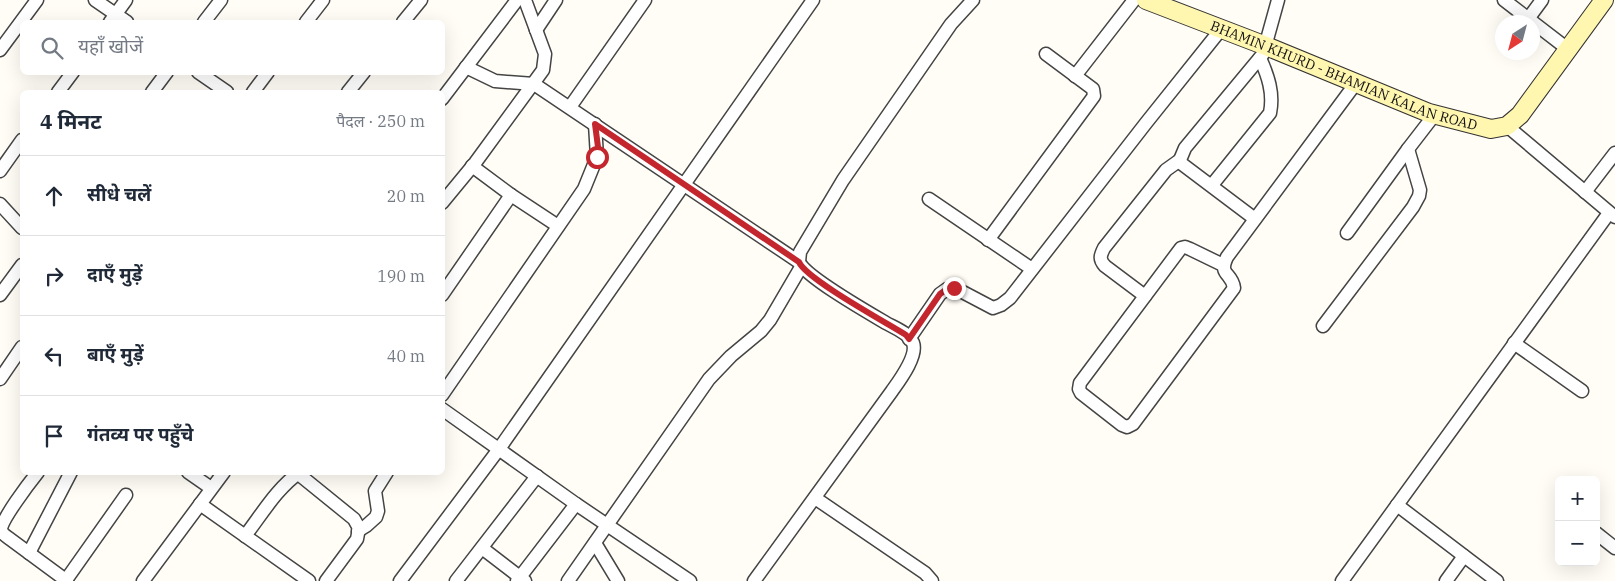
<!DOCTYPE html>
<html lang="hi">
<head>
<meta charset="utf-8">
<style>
	:root { --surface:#fff; --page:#f2f2f3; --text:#1f2937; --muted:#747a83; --line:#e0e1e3 }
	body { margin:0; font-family:"IBM Plex Serif","Noto Sans Devanagari",serif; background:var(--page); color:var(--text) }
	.controls { position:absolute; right:15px; bottom:15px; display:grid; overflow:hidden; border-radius:8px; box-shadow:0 5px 20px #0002 }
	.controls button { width:45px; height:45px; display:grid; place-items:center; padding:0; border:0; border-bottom:1px solid var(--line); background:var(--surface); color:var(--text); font:25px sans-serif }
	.compass { position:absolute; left:1495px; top:15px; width:45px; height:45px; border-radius:50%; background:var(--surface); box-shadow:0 5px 20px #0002; rotate:216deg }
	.stop { position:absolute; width:15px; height:15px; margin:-11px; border:4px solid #c4262e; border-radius:50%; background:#fff }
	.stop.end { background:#c4262e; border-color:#fff; box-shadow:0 1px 5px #0008 }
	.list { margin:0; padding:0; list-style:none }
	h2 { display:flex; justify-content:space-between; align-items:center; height:65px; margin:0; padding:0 20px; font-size:21px }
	h2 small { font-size:16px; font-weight:400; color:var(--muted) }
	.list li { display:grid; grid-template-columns:32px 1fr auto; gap:15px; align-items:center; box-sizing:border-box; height:80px; padding:0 20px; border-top:1px solid var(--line) }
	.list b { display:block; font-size:19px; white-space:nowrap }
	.list em { font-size:16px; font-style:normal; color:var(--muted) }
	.icon { flex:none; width:28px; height:28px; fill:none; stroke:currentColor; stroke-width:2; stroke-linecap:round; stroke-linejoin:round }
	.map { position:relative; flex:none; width:1615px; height:581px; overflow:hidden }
	.search { position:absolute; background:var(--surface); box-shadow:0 5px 20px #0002; left:20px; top:20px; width:425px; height:55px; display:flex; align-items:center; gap:12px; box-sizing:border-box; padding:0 18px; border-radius:8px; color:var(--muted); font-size:19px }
	.panel { position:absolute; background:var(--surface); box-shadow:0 5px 20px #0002; left:20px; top:90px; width:425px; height:385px; border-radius:8px }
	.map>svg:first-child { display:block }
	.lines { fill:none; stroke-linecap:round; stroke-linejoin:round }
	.street-casing { stroke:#444; stroke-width:15 }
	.secondary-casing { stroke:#333; stroke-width:20 }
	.street { stroke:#fff; stroke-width:12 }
	.secondary { stroke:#fff6b0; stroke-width:18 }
	.route { stroke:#c4262e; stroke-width:6 }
	.labels { text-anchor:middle; stroke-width:5; stroke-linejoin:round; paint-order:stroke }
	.street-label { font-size:14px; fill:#111; stroke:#fff }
</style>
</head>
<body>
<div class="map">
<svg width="1615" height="581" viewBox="0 0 1615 581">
	<rect width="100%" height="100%" fill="#fffdf5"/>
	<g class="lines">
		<g class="street-casing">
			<g id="street">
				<path d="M95,0l32,22"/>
				<path d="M1504,0l65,50"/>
				<path d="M1528,19l14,-19"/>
				<path d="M110,22l16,-22"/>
				<path d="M204,22l17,-22"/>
				<path d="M306,22l17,-22"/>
				<path d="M403,22l18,-22"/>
				<path d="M536,30l20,-30"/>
				<path d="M0,50l37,-50"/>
				<path d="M466,67l29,14 39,3 265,178"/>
				<path d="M198,72l29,20"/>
				<path d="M1075,76l59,-76"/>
				<path d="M58,92l15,-20"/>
				<path d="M152,92l15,-20"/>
				<path d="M253,92l15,-20"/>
				<path d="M348,92l16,-20"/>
				<path d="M442,99l75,-99"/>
				<path d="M570,107l75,-107"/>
				<path d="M1507,126l108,91"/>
				<path d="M472,166l39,29 47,31"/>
				<path d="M0,171l22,-31"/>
				<path d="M1212,185l58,-72c4,-20 -2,-37 -10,-55"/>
				<path d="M1585,192l30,-39"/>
				<path d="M929,199l103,70"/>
				<path d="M442,203l33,-40 68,-93 2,-16 -20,-54"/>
				<path d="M0,204l22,24"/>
				<path d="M1255,219l-73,-55 -2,-4 5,-12 78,-94 15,-54"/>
				<path d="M1347,233l61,-84 27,-35"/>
				<path d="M988,240l106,-144 -1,-7 -47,-35"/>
				<path d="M1223,265l-33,-16 -5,-2 -4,1 -101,135 -1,6 2,4 41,32 5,2 6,-3 101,-136c-2,-16 -16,-12 -7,-31l129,-174"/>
				<path d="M0,295l22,-30"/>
				<path d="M442,295l69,-100"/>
				<path d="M1145,296l-40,-30c-6,-7 -5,-10 -1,-18l62,-78 14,-10"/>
				<path d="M1323,326l90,-119 6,-11 1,-6 -12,-41"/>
				<path d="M909,339l31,-45 7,-5 8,-1 38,20 8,-3 9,-7 136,-175 76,-95"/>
				<path d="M1514,343l68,48"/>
				<path d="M0,379l22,-32"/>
				<path d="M442,395l142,-206 13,-32 -2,-33"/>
				<path d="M442,409l134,95 114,77"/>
				<path d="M38,472c-8,10 -38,49 -37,59 2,3 6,6 9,8l57,42"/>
				<path d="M188,472l23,16"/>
				<path d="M296,472l58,47 5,9 -2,11 -31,42"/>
				<path d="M815,498l110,75 7,8"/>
				<path d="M200,504l109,77"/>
				<path d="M1397,505l100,76"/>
				<path d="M358,531l8,-5 10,-9 2,-6 -3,-20 12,-19"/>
				<path d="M1596,533l19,15"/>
				<path d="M245,536c17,-22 32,-48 55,-64"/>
				<path d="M595,543l23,38"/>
				<path d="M482,548l43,33"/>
				<path d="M29,553l42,-81"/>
				<path d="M66,580l60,-85"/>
				<path d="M143,581l81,-109"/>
				<path d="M400,581l99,-132 314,-449"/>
				<path d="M456,581l81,-105"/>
				<path d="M517,581l59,-77"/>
				<path d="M568,581l141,-202 22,-23 30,-25 9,-11 31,-53"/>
				<path d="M754,581l138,-190c7,-10 26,-35 21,-48 -4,-10 -18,-15 -27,-20 -17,-10 -80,-46 -87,-61l1,-10 43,-72 108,-156 22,-24"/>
				<path d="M1342,581l267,-368"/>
				<path d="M1446,581l18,-25"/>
			</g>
		</g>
		<g class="secondary-casing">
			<g id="secondary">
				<path id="s1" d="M1146,0l120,46 163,67 62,16 16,-3 13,-11 84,-115"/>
			</g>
		</g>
		<use href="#street" class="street"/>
		<use href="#secondary" class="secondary"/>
	</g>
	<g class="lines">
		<path class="route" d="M597,157l1,-10 -3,-23 204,138c7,17 88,61 107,73l3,4 31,-45 7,-5 7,-1"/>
	</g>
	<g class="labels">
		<g class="street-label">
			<text dy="5" stroke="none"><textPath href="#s1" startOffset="212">BHAMIN KHURD - BHAMIAN KALAN ROAD</textPath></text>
		</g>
	</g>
</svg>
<div class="controls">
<button>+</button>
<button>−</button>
</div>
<svg class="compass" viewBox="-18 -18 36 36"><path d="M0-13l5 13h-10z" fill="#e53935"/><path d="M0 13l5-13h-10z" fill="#747a83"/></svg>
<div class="stop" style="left:597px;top:157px"></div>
<div class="stop end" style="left:954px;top:288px"></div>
<div class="search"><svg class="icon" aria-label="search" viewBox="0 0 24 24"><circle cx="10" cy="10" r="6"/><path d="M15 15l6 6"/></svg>यहाँ खोजें</div>
<section class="panel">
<h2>4 मिनट<small>पैदल · 250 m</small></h2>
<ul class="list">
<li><svg class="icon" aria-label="ahead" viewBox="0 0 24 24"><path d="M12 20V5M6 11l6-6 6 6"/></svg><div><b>सीधे चलें</b></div><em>20 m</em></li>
<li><svg class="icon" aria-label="right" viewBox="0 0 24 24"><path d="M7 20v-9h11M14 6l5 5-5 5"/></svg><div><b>दाएँ मुड़ें</b></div><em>190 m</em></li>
<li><svg class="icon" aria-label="left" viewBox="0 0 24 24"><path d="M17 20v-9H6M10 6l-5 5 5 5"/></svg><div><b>बाएँ मुड़ें</b></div><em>40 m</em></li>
<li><svg class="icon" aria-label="arrive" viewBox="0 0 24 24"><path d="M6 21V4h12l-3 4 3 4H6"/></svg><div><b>गंतव्य पर पहुँचे</b></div></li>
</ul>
</section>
</div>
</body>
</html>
